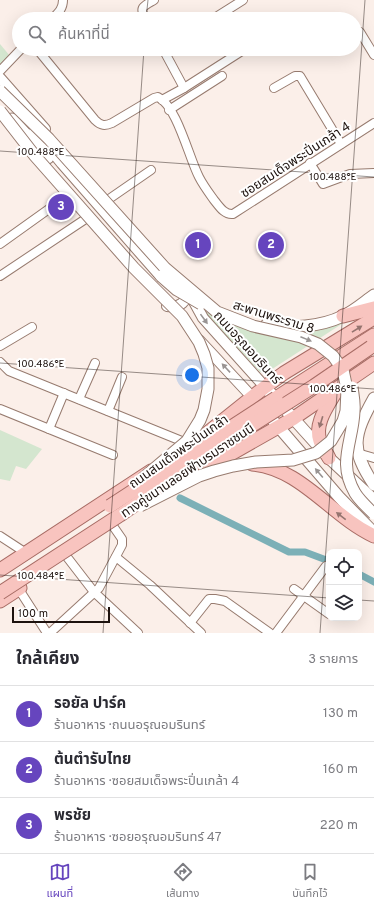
<!DOCTYPE html>
<html lang="th">
<head>
<meta charset="utf-8">
<style>
	:root { --surface:#fff; --page:#f7f7f7; --text:#2b2b33; --muted:#7c7c81; --line:#e1e1e2; --accent:#6645be }
	body { margin:0; font-family:Overpass,"Noto Sans Thai",sans-serif; background:var(--page); color:var(--text) }
	.controls { position:absolute; right:12px; bottom:12px; display:grid; overflow:hidden; border-radius:8px; box-shadow:0 4px 16px #0002 }
	.controls button { width:36px; height:36px; display:grid; place-items:center; padding:0; border:0; border-bottom:1px solid var(--line); background:var(--surface); color:var(--text); font:20px sans-serif }
	.scale { position:absolute; left:12px; bottom:10px; width:98px; box-sizing:border-box; padding-left:4px; border:2px solid #1d120e; border-top:0; font-size:11px; line-height:14px; white-space:nowrap; color:#1d120e; -webkit-text-stroke:3px #fff; paint-order:stroke }
	.you { position:absolute; left:192px; top:375px; width:14px; height:14px; margin:-10px; border:3px solid #fff; border-radius:50%; background:#1a73e8; box-shadow:0 0 0 6px #1a73e833 }
	.badge { display:grid; place-items:center; width:26px; height:26px; border-radius:50%; background:var(--accent); color:#fff; font-size:13px; font-weight:700 }
	.pin { position:absolute; translate:-50% -50%; border:2px solid #fff; box-shadow:0 1px 4px #0006 }
	.list { margin:0; padding:0; list-style:none }
	h2 { display:flex; justify-content:space-between; align-items:center; height:52px; margin:0; padding:0 16px; font-size:17px }
	h2 small { font-size:13px; font-weight:400; color:var(--muted) }
	.list li { display:grid; grid-template-columns:26px 1fr auto; gap:12px; align-items:center; box-sizing:border-box; height:56px; padding:0 16px; border-top:1px solid var(--line) }
	.list b { display:block; font-size:15px; white-space:nowrap }
	.list p { margin:0; font-size:13px; white-space:nowrap; color:var(--muted) }
	.list em { font-size:13px; font-style:normal; color:var(--muted) }
	.icon { flex:none; width:22px; height:22px; fill:none; stroke:currentColor; stroke-width:2; stroke-linecap:round; stroke-linejoin:round }
	.map { position:relative; flex:none; width:374px; height:633px; overflow:hidden }
	.search { position:absolute; background:var(--surface); box-shadow:0 4px 16px #0002; left:12px; right:12px; top:12px; height:44px; display:flex; align-items:center; gap:10px; box-sizing:border-box; padding:0 14px; border-radius:22px; color:var(--muted); font-size:15px }
	.sheet { height:220px; background:var(--surface) }
	nav { display:flex; justify-content:space-around; align-items:center; box-sizing:border-box; height:56px; border-top:1px solid var(--line); background:var(--surface); font-size:11px; color:var(--muted) }
	nav a { display:grid; justify-items:center; gap:2px }
	nav .on { color:var(--accent) }
	.map>svg:first-child { display:block }
	.green { fill:#d4e6cf }
	.lines { fill:none; stroke-linecap:round; stroke-linejoin:round }
	.canal { stroke:#7cb0b7; stroke-width:7 }
	.minor-casing { stroke:#977b6f; stroke-width:10 }
	.tertiary-casing { stroke:#977b6f; stroke-width:12 }
	.secondary-casing { stroke:#977b6f; stroke-width:13 }
	.primary-casing { stroke:#a86c65; stroke-width:15 }
	.minor { stroke:#fff; stroke-width:8 }
	.tertiary { stroke:#fff; stroke-width:10 }
	.secondary { stroke:#fff; stroke-width:11 }
	.primary { stroke:#f8c4bf; stroke-width:13 }
	.secondary-bridge-casing { stroke:#977b6f; stroke-width:13; stroke-linecap:butt }
	.primary-bridge-casing { stroke:#a86c65; stroke-width:15; stroke-linecap:butt }
	.secondary-bridge { stroke:#fff; stroke-width:11 }
	.primary-bridge { stroke:#f8c4bf; stroke-width:13 }
	.oneway { fill:#999493 }
	.oneway2 { fill:#95746f }
	.ticks { fill:none; stroke:#1d120e; stroke-width:1; stroke-opacity:0.45 }
	.labels { text-anchor:middle; stroke-width:4; stroke-linejoin:round; paint-order:stroke }
	.street-label { font-size:13px; fill:#1d120e; stroke:#fff }
	.ticks-label { font-size:10px; text-anchor:middle; fill:#1d120e; stroke:#fff; stroke-width:4; stroke-linejoin:round; paint-order:stroke }
</style>
</head>
<body>
<div class="map">
<svg width="374" height="633" viewBox="0 0 374 633">
	<rect width="100%" height="100%" fill="#fbefe9"/>
	<g class="green">
		<path d="M0,44l10,12 -10,9z"/>
		<path d="M202,310l50,21 99,-13 -85,55 -6,-1z"/>
		<path d="M0,430l42,19 -16,20 -10,-3 -6,15 -10,-2z"/>
	</g>
	<g class="lines">
		<g class="canal">
			<path d="M180,498l109,54h16l24,9"/>
			<path d="M359,574l15,8"/>
		</g>
		<g class="minor-casing">
			<g id="minor">
				<path d="M52,19c6,-6 11,-10 11,-19"/>
				<path d="M146,19c-8,-12 -2,-13 8,-19"/>
				<path d="M213,19l30,-19"/>
				<path d="M360,32l14,23"/>
				<path d="M37,49l58,71c6,6 10,6 17,3l42,-25 4,-1c19,9 31,61 41,80 4,8 10,16 15,23 5,6 10,15 19,14l141,-91"/>
				<path d="M76,49l6,2 5,-2"/>
				<path d="M163,49l21,39"/>
				<path d="M0,71l21,-22"/>
				<path d="M274,88l21,-12h5l41,68"/>
				<path d="M162,100l22,-12 61,-39"/>
				<path d="M169,110l53,-34"/>
				<path d="M310,163l13,21 27,-10 24,-1"/>
				<path d="M109,199l42,-29"/>
				<path d="M0,244l67,-48"/>
				<path d="M0,276l87,-58"/>
				<path d="M0,346l32,-19"/>
				<path d="M0,362l9,9 180,73"/>
				<path d="M79,399l16,-36"/>
				<path d="M0,409l113,46"/>
				<path d="M108,411l14,-34"/>
				<path d="M49,429l15,-36"/>
				<path d="M357,453l17,5"/>
				<path d="M0,536l26,17"/>
				<path d="M67,557l27,35 44,41"/>
				<path d="M116,557l34,28 51,48"/>
				<path d="M18,588l29,45"/>
				<path d="M294,589l35,25"/>
				<path d="M190,623l19,-24h6l10,2 45,32"/>
				<path d="M50,633l49,-45 23,-43v-6l-9,-13"/>
				<path d="M276,633l50,-67"/>
			</g>
		</g>
		<g class="tertiary-casing">
			<g id="tertiary">
				<path d="M0,78l45,51"/>
				<path d="M192,298l11,20 62,69"/>
				<path d="M167,306c14,2 20,-4 20,-17"/>
				<path d="M199,340l53,57"/>
			</g>
		</g>
		<g class="secondary-casing">
			<g id="secondary">
				<path d="M12,119l36,39"/>
				<path d="M35,130l27,33 99,113"/>
				<path d="M267,324c24,5 53,3 76,-8 11,-5 21,-14 31,-21"/>
				<path d="M265,387l64,71 45,42"/>
				<path d="M374,398c-21,38 -24,51 0,87"/>
				<path d="M264,410l75,87 35,36"/>
			</g>
		</g>
		<g class="primary-casing">
			<g id="primary">
				<path d="M343,316l31,-8"/>
				<path d="M276,398l98,-63"/>
				<path d="M175,455l26,-17 64,-51 19,-14 90,-55"/>
				<path d="M329,458c-3,-6 -7,-11 -9,-17 -6,-17 7,-34 15,-48"/>
				<path d="M252,464c49,4 79,52 122,72"/>
				<path d="M192,476l102,-58 80,-55"/>
				<path d="M0,570l151,-99"/>
				<path d="M0,601l20,-13"/>
			</g>
		</g>
		<use href="#minor" class="minor"/>
		<use href="#tertiary" class="tertiary"/>
		<use href="#secondary" class="secondary"/>
		<use href="#primary" class="primary"/>
		<g class="secondary-bridge-casing">
			<g id="secondary-bridge">
				<path d="M0,91l49,48 116,129 52,44 36,14 48,11 17,7 15,12 10,14 4,19 -1,22 -3,10 -12,20 -15,12 -23,7 -37,2 -23,4 -19,5 -15,5 -59,30"/>
				<path d="M0,111l35,45 99,112 48,48 17,26 5,12 4,14v21l-4,21 -4,10 -13,21 -45,38"/>
				<path d="M161,276l16,14 24,14"/>
				<path d="M352,387c1,8 3,16 2,24 -1,31 -17,51 1,82 5,8 12,14 19,21"/>
			</g>
		</g>
		<g class="primary-bridge-casing">
			<g id="primary-bridge">
				<path d="M110,506l166,-108"/>
				<path d="M0,593l120,-78 101,-70 93,-59 57,-39"/>
			</g>
		</g>
		<use href="#secondary-bridge" class="secondary-bridge"/>
		<use href="#primary-bridge" class="primary-bridge"/>
	</g>
	<defs><path id="oneway-solid" d="M-6-.8H1V-3.2L6.5 0L1 3.2V.8H-6Z"/></defs>
	<g class="oneway">
		<use href="#oneway-solid" transform="translate(204 319) rotate(54)"/>
		<use href="#oneway-solid" transform="translate(306 339) rotate(22)"/>
		<use href="#oneway-solid" transform="translate(226 368) rotate(-133)"/>
		<use href="#oneway-solid" transform="translate(319 473) rotate(-130)"/>
	</g>
	<g class="oneway2">
		<use href="#oneway-solid" transform="translate(357 329) rotate(-32)"/>
		<use href="#oneway-solid" transform="translate(321 422) rotate(107)"/>
		<use href="#oneway-solid" transform="translate(341 516) rotate(-142)"/>
	</g>
	<path class="ticks" d="M146,19l2,-19M0,151l374,26M0,363l374,26M0,575l329,23M359,600l15,1M103,633l41,-584M320,633l45,-633"/>
	<g class="labels">
		<g class="street-label">
			<text transform="translate(295 159) rotate(-33)" y="5">ซอยสมเด็จพระปิ่นเกล้า 4</text>
			<text transform="translate(274 316) rotate(17)" y="5">สะพานพระราม 8</text>
			<text transform="translate(248 347) rotate(48)" y="5">ถนนอรุณอมรินทร์</text>
			<text transform="translate(178 451) rotate(-35)" y="5">ถนนสมเด็จพระปิ่นเกล้า</text>
			<text transform="translate(187 470) rotate(-34)" y="5">ทางคู่ขนานลอยฟ้าบรมราชชนนี</text>
		</g>
	</g>
	<g class="ticks-label">
		<text x="41" y="155">100.488°E</text>
		<text x="333" y="180">100.488°E</text>
		<text x="41" y="367">100.486°E</text>
		<text x="333" y="392">100.486°E</text>
		<text x="41" y="579">100.484°E</text>
	</g>
</svg>
<div class="controls">
<button><svg class="icon" aria-label="locate" viewBox="0 0 24 24"><circle cx="12" cy="12" r="6"/><path d="M12 2v4M12 18v4M2 12h4M18 12h4"/></svg></button>
<button><svg class="icon" aria-label="layers" viewBox="0 0 24 24"><path d="M12 4l9 5-9 5-9-5zM3 14l9 5 9-5"/></svg></button>
</div>
<div class="scale">100 m</div>
<div class="you"></div>
<div class="pin badge" style="left:198px;top:245px">1</div>
<div class="pin badge" style="left:271px;top:245px">2</div>
<div class="pin badge" style="left:61px;top:207px">3</div>
<div class="search"><svg class="icon" aria-label="search" viewBox="0 0 24 24"><circle cx="10" cy="10" r="6"/><path d="M15 15l6 6"/></svg>ค้นหาที่นี่</div>
</div>
<section class="sheet">
<h2>ใกล้เคียง<small>3 รายการ</small></h2>
<ul class="list">
<li><span class="badge">1</span><div><b>รอยัล ปาร์ค</b><p>ร้านอาหาร · ถนนอรุณอมรินทร์</p></div><em>130 m</em></li>
<li><span class="badge">2</span><div><b>ต้นตำรับไทย</b><p>ร้านอาหาร · ซอยสมเด็จพระปิ่นเกล้า 4</p></div><em>160 m</em></li>
<li><span class="badge">3</span><div><b>พรชัย</b><p>ร้านอาหาร · ซอยอรุณอมรินทร์ 47</p></div><em>220 m</em></li>
</ul>
</section>
<nav>
<a class="on"><svg class="icon" aria-label="map" viewBox="0 0 24 24"><path d="M3 6l6-2 6 2 6-2v14l-6 2-6-2-6 2zM9 4v14M15 6v14"/></svg>แผนที่</a>
<a><svg class="icon" aria-label="directions" viewBox="0 0 24 24"><path d="M12 3l9 9-9 9-9-9zM9 14v-3h6M13 9l2 2-2 2"/></svg>เส้นทาง</a>
<a><svg class="icon" aria-label="saved" viewBox="0 0 24 24"><path d="M7 4h10v16l-5-4-5 4z"/></svg>บันทึกไว้</a>
</nav>
</body>
</html>
